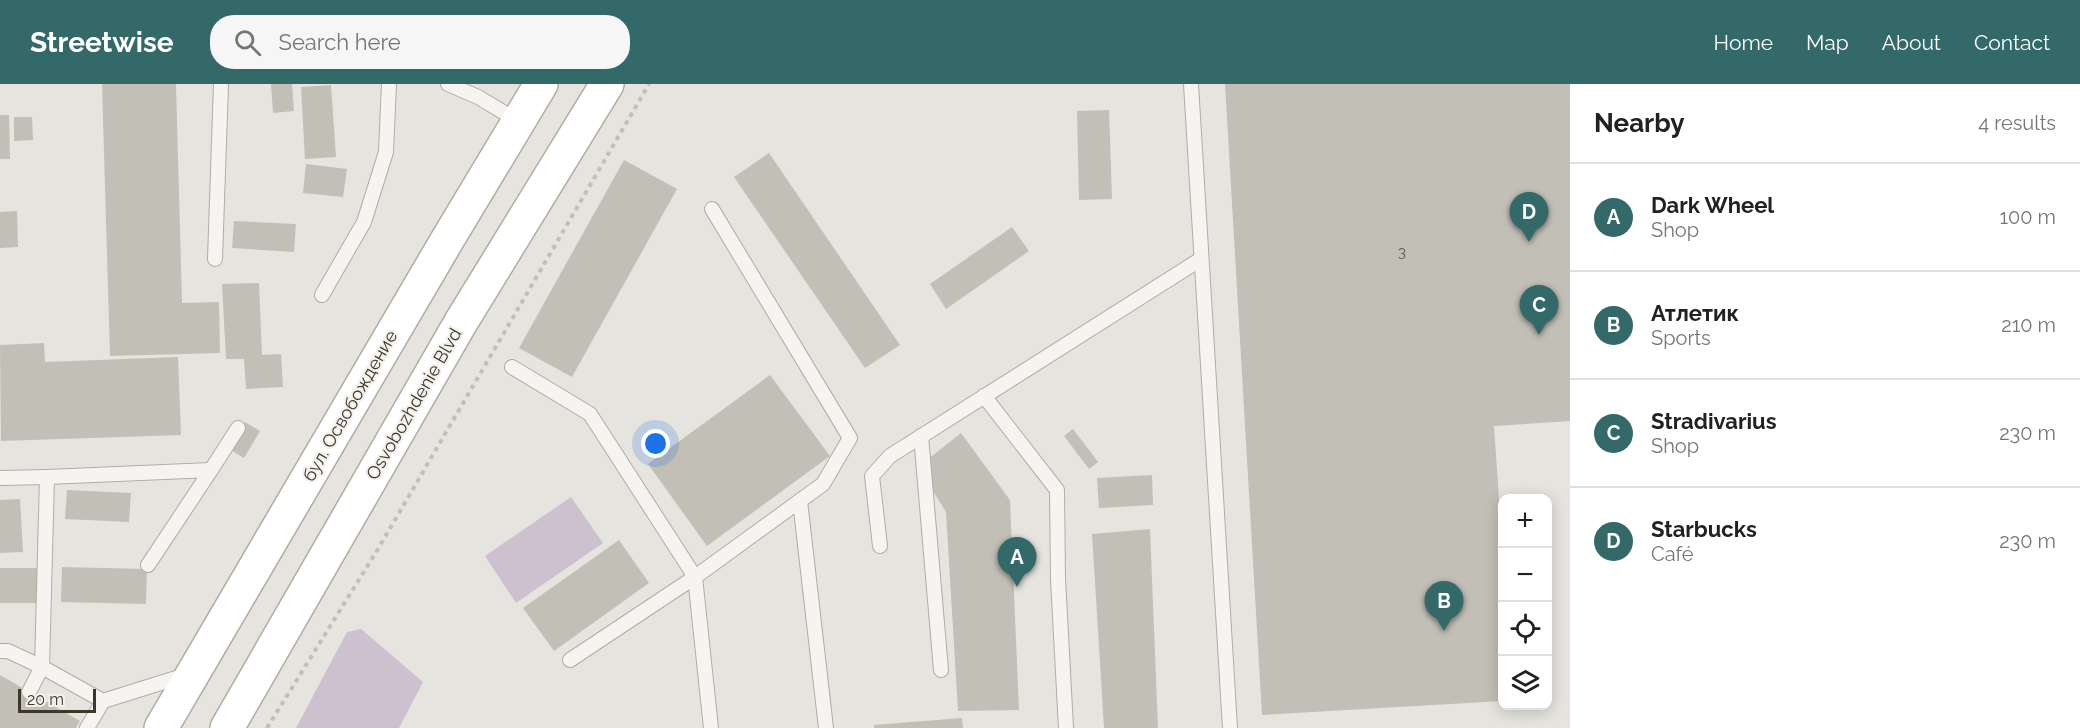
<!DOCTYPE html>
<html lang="en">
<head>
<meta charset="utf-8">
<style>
	:root { --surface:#fff; --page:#f6f6f6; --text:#202124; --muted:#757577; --line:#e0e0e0; --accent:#346969 }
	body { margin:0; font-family:Raleway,sans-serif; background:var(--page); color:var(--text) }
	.controls { position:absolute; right:18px; bottom:18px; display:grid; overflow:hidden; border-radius:12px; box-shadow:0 3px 15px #0003 }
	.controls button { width:54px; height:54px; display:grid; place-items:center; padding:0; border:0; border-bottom:2px solid var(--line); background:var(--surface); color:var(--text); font:30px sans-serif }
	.scale { position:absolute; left:18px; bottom:15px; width:78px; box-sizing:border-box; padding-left:6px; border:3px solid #3c3729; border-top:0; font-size:16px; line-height:21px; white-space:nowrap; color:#3c3729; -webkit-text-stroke:4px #f4f2ed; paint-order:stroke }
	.you { position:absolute; left:656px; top:360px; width:21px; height:21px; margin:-15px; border:4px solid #fff; border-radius:50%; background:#1a73e8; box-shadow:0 0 0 9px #1a73e833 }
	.badge { display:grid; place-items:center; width:39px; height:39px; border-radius:50%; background:var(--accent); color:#fff; font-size:20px; font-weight:700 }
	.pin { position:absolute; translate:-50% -50px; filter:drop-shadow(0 2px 3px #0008) }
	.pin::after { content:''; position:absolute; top:32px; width:21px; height:18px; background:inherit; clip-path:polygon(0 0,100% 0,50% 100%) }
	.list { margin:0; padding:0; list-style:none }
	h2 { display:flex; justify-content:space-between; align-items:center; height:78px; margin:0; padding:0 24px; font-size:26px }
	h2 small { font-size:20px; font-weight:400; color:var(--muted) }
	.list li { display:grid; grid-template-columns:39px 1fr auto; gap:18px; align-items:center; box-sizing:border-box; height:108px; padding:0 24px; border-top:2px solid var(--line) }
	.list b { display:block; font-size:22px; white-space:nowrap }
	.list p { margin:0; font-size:20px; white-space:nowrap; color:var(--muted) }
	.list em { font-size:20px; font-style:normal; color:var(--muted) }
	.icon { flex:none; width:33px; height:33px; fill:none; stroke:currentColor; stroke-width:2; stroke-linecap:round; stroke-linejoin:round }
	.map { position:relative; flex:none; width:1570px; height:644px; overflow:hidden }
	header { display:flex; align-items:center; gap:36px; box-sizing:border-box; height:84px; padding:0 30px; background:var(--accent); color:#fff }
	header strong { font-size:28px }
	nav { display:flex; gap:33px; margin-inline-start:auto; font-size:21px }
	.search { width:420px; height:54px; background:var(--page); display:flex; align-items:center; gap:15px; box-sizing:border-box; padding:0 21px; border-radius:24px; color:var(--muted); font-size:22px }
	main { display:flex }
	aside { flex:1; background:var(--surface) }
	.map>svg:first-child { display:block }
	.green { fill:#cdc0cf }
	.building { fill:#c2bfb6 }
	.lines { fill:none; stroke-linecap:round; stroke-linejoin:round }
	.lane-casing { stroke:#b0ada4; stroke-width:16 }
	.primary-casing { stroke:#b1ac9e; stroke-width:36 }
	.path { stroke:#c1bfb8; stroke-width:4; stroke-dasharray:4.5 4.5; stroke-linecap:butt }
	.lane { stroke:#f5f4f0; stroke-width:14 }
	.primary { stroke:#fff; stroke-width:33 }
	.labels { text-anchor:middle; stroke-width:4.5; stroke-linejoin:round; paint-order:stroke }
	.number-label { font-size:15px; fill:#5e594c }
	.street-label { font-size:18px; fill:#3c3729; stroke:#f4f2ed }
</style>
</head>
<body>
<header>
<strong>Streetwise</strong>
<div class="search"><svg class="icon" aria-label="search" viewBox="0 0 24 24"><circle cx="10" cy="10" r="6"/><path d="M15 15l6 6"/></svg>Search here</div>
<nav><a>Home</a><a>Map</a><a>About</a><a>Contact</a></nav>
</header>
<main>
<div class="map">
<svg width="1570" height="644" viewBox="0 0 1570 644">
	<rect width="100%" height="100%" fill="#e6e4de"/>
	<g class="green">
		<path d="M571,413l32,46 -87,60 -31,-47z"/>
		<path d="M361,545l62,53 -24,46h-103l51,-96z"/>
	</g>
	<g class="building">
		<path d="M102,0h74l6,219 37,-1 1,51 -110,3z"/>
		<path d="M271,0h21l2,27 -21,2z"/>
		<path d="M1225,0h345v337l-76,5 8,117v158l-240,14z"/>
		<path d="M331,1l5,72 -31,2 -4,-72z"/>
		<path d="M1109,26l3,89 -33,1 -2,-89z"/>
		<path d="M0,31h9l1,44h-10z"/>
		<path d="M14,33h18l1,23 -19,1z"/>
		<path d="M769,69l131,192 -35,23 -131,-191z"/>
		<path d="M624,76l53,29 -105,188 -53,-29z"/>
		<path d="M306,80l41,5 -4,28 -40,-4z"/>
		<path d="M17,127l1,36 -18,1v-36z"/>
		<path d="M234,137l62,3 -2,28 -62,-4z"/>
		<path d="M1012,143l17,24 -83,58 -16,-25z"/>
		<path d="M259,199l3,72 19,-1 2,33 -37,2 -2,-30h-18l-4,-75z"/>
		<path d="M44,259l1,19 133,-5 3,78 -180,6 -1,-96z"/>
		<path d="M770,291l60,81 -123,90 -59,-82z"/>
		<path d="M245,338l15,9 -16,27 -15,-9z"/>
		<path d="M1073,345l25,33 -9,7 -25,-33z"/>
		<path d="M961,349l49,67 9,210 -61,1 -12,-199 -28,-45z"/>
		<path d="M1152,391l1,30 -54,3 -2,-30z"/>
		<path d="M67,406l64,3 -2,29 -64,-3z"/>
		<path d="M20,415l3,53 -23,1v-53z"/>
		<path d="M1150,445l8,199h-54l-12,-194z"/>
		<path d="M619,456l30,43 -95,68 -31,-43z"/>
		<path d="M62,483l85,2 -1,35 -85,-2z"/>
		<path d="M0,484h39l-1,35h-38z"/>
		<path d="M0,591l80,46 -4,7h-76z"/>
		<path d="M962,634l1,10h-89v-3z"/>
	</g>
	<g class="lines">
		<g class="lane-casing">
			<g id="lane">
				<path d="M448,0l30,13 40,24"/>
				<path d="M1191,0l39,644"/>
				<path d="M215,175l6,-175"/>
				<path d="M322,211l42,-73 22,-70 3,-68"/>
				<path d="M512,283l78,47 105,163 16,151"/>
				<path d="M984,312l73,94 1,89 8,149"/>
				<path d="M921,352l20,234"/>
				<path d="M211,386l27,-42"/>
				<path d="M47,393l164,-7 -63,95"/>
				<path d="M0,394l47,-1 -5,190 -34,-16h-8"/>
				<path d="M800,417l26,227"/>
				<path d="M880,462l-8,-70 18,-20 311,-197"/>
				<path d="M570,576l125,-83 128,-93 27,-46 -138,-229"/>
				<path d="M29,608l13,-25 61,34 83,-26"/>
				<path d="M87,644l16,-27"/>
			</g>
		</g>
		<g class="primary-casing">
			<g id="primary">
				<path d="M161,644l285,-486 95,-158"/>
				<path d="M227,644l234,-406 146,-238"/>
			</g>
		</g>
		<path class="path" d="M267,644l111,-179 271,-465"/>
		<use href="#lane" class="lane"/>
		<use href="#primary" class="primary"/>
	</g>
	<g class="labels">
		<g class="number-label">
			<text x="1402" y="173">3</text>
		</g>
		<g class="street-label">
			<text transform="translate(414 320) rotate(-60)" y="6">Osvobozhdenie Blvd</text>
			<text transform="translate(350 322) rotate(-60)" y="6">бул. Освобождение</text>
		</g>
	</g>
</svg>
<div class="controls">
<button>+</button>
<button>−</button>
<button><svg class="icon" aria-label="locate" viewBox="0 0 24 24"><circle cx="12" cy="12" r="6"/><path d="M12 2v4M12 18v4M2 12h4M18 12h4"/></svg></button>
<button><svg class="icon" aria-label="layers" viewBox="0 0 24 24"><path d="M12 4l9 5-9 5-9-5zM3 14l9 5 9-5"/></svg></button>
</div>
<div class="scale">20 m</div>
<div class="you"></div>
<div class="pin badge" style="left:1017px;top:503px">A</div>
<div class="pin badge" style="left:1444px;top:547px">B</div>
<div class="pin badge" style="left:1539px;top:251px">C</div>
<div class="pin badge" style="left:1529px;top:158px">D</div>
</div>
<aside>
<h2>Nearby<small>4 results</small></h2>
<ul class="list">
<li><span class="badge">A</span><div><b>Dark Wheel</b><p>Shop</p></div><em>100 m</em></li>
<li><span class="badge">B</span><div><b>Атлетик</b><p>Sports</p></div><em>210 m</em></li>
<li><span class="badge">C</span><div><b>Stradivarius</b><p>Shop</p></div><em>230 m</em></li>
<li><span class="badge">D</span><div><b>Starbucks</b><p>Café</p></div><em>230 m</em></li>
</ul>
</aside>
</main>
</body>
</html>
